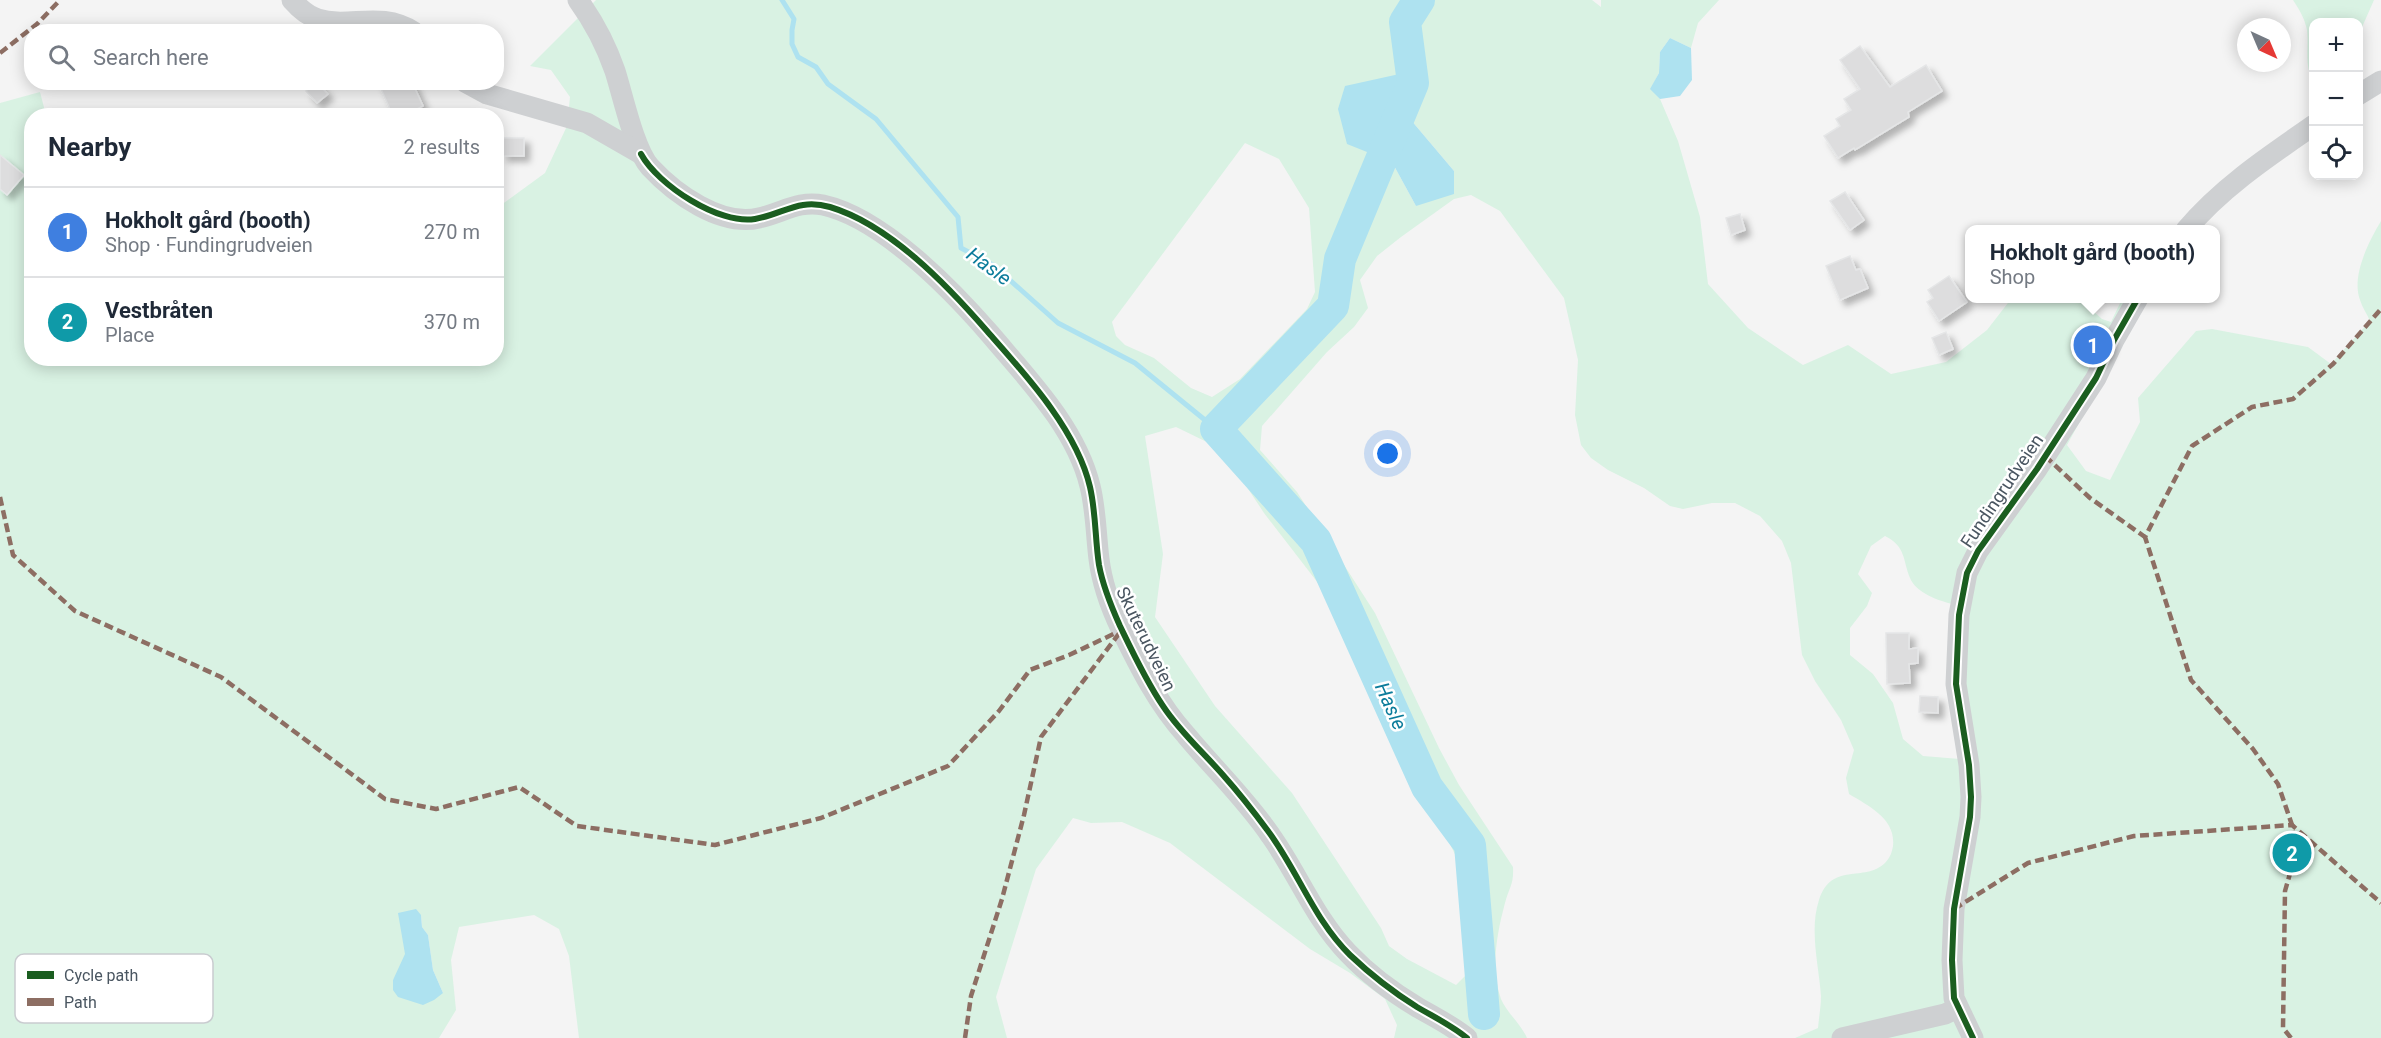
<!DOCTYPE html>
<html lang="en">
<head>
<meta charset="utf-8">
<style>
	:root { --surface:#fff; --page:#f2f2f3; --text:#1f2937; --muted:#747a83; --line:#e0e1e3; --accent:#868d94 }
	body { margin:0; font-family:Roboto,sans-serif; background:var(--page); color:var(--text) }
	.controls { position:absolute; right:18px; top:18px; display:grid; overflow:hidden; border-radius:12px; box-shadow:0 3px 15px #0003 }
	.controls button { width:54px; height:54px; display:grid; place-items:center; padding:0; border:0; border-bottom:2px solid var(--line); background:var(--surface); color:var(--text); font:30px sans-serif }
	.compass { position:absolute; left:2237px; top:18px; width:54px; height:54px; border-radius:50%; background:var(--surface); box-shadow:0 3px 15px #0003; rotate:136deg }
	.you { position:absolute; left:1388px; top:454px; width:21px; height:21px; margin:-15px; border:4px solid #fff; border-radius:50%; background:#1a73e8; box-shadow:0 0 0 9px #1a73e833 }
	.badge { display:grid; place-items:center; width:39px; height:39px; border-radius:50%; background:var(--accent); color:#fff; font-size:20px; font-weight:700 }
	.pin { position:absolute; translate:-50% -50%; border:3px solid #fff; box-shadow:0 2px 6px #0006 }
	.popup { position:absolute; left:1965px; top:225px; width:255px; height:78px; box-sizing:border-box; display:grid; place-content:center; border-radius:12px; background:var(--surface); filter:drop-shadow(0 2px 4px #0005); font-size:20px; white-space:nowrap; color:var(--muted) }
	.popup b { font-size:22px; color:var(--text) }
	.popup::after { content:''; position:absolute; left:50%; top:100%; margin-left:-12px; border:12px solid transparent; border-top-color:var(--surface) }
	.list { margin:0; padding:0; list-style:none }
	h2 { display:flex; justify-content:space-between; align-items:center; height:78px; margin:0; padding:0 24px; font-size:26px }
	h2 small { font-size:20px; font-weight:400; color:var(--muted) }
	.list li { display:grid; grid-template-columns:39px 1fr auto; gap:18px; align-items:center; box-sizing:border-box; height:90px; padding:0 24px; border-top:2px solid var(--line) }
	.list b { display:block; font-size:22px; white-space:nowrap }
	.list p { margin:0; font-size:20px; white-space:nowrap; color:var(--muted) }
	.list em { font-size:20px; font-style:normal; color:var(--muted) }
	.icon { flex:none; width:33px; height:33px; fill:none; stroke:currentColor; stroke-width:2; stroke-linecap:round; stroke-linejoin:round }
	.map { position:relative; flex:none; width:2381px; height:1038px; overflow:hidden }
	.search { position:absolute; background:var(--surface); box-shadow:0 3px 15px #0003; left:24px; top:24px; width:480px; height:66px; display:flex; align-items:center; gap:15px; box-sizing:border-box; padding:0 21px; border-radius:24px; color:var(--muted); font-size:22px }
	.panel { position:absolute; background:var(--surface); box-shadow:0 3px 15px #0003; left:24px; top:108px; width:480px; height:258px; border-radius:24px }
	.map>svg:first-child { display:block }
	.green { fill:#d9f2e3; fill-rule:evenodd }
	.water { fill:#aee2f0 }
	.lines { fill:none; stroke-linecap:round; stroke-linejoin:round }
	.stream { stroke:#aee2f0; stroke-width:5 }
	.river { stroke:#aee2f0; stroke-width:32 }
	.building { fill:#ddddde; stroke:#e5e6e7; stroke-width:1.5; filter:url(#shadow) }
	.minor { stroke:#ced0d2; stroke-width:21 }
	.quiet { stroke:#8d6e63; stroke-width:4.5; stroke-dasharray:9 4.5; stroke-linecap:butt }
	.cycleway-casing { stroke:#fff; stroke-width:10 }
	.cycleway { stroke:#1b5e20; stroke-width:6 }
	.labels { text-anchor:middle; stroke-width:5; stroke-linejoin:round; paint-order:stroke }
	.street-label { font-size:18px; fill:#4a5661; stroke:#fff }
	.water-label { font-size:20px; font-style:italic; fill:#0c7c9b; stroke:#fff }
	.key { fill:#fff; stroke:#c9ccd0; stroke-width:1.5 }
	.key-label { font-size:16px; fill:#4a5661 }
</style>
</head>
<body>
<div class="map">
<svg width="2381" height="1038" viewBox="0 0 2381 1038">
	<defs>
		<filter id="shadow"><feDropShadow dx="5.5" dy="5.5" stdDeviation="3" flood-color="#0004"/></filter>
	</defs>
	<rect width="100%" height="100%" fill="#f4f4f4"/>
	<g class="green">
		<path d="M596,0h996l9,7v-7h118l-21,23 -7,25 -21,-10 -10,14 -1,21 -8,16 9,10 18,42 22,76 8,67 40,44 55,37 45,-20 43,29 55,-12 41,-32 24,-31h69l22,20 9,3 11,-23h25l-80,146 19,26 24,9 30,-58 -2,-24 58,-67 16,-2 96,18 23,17 39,-43c-3,-7 -8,-14 -10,-21 -9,-24 9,-59 21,-79v817h-586l23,-10c1,-11 3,-22 3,-32 -2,-30 -12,-66 -2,-96 13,-39 45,-17 66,-37 5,-5 7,-11 8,-17 3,-27 -24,-40 -44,-52l-3,-16 8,-28 -13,-30 -26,-39 -13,-26 -11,-92 -9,-22 -22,-25 -25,-13h-23l-29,6 -13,-3 -26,-18 -36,-18 -17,-12 -10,-13 -6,-30 3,-55 -14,-62 -64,-87 -29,-16 -17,4 -53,38 -24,19 -17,24 8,28 -14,19 -27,25 -65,74 -2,24 37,42 78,121 64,135 20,37 54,82c1,18 -4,20 -8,36 -8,30 -15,66 -4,96 6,14 20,25 26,39h-133l3,-13 -12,-26 -35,-26 -40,-24 -140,-106 -48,-21 -31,1 -18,-5 -37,51 -40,128 11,41h-428l-10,-82 -10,-27 -25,-14 -75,12 -8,33 5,50 -17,28h-439v-935l40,-11 6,23 -14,1v242h464l1,-150 48,-35 22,-47 3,-29 -19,-27 -21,-4zM1404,73l1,40 49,58 -38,35 -24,-44zM1245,143l34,16 30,49 6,84 -8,17 -67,70 -28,18 -21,-9 -37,-30 -29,-13 -9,-9 -4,-14zM1176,427l35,17 24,25 29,44 64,83 38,72 95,199c4,36 1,72 5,108l-10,10 -49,-26 -18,-13 -8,-18 -89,-135 -77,-87 -60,-89 8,-63 -18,-118zM1885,536c21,10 18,25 25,42 6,15 29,23 43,26l7,155 -37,-3 -20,-17 -10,-36 -20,-29 -23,-19v-27l17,-22 5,-13 -14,-19 13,-28zM421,915l1,12 6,8 5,35 10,23 -50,-13 7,-11z"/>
		<path d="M2293,0h81l-15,34 -1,-12h-44l-1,59c-9,-17 -4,-32 -6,-51 -2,-11 -8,-21 -14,-30z"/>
	</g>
	<g class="water">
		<path d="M1670,38l21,10 1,32 -12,16 -20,3 -10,-10 9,-16 1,-21z"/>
		<path d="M1404,73l1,40 49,58v23l-38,12 -24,-44 -45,-18 -9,-35 7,-23z"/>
		<path d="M416,909l5,6 1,12 6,8 5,35 10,23 -9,7 -11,5 -25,-8 -5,-7v-10l12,-26 -7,-41z"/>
	</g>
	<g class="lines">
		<path class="stream" d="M782,0l12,19 -2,11v14l6,13 18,10 12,17 48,35 82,98 3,31 32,17 65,58 77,40 81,66"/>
		<path class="river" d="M1419,0l-14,22 8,61 -73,176 -7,47 -117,123 100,112 111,246 43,58 14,169"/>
	</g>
	<g class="building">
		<path d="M1860,46l30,41 36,-22 16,26 -34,21 1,5 -54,33 -1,-2 -16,10 -14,-22 16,-10 -4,-7 15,-9 -7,-11 16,-10 -20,-29z"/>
		<path d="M316,82l12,12 -11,9 -11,-12z"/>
		<path d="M378,82h34l11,24 -20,10h-10z"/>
		<path d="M503,138h21v18h-22z"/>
		<path d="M0,155l24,20 -17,20 -7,-6z"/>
		<path d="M1845,192l19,28 -14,10 -20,-29z"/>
		<path d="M1740,214l5,16 -14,5 -5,-17z"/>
		<path d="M1850,256l6,14 4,-1 8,19 -28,12 -14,-34z"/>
		<path d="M1949,276l18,26 -28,19 -12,-19 6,-4 -5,-8z"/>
		<path d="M1946,332l7,17 -14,6 -7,-17z"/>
		<path d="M1886,633h23v16l9,-1v15l-9,1 1,19 -23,1z"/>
		<path d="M1920,696l18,1v16l-19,-1z"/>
	</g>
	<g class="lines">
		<g class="minor">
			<path d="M292,0c7,8 16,16 26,19 31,10 62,-9 96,13"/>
			<path d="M578,0c16,22 28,45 37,71 8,25 19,78 35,96 25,27 71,60 109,51 23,-5 40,-18 64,-13 59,13 128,84 167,129 38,45 86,94 100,152 6,24 6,49 9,73 3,25 11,47 22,70 18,37 37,75 65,106 28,34 60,64 85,101 27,38 44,83 77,117 20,21 44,39 69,54 17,10 34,18 50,31"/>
			<path d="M465,82l22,12 100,29 54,31"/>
			<path d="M2358,95l23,-14"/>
			<path d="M2186,230c35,-42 83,-74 128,-105"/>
			<path d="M1842,1038l103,-24 13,-6"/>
			<path d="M1973,1038l-19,-40 -2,-38 2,-51 16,-92 1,-20 -2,-32 -13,-81 3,-69 8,-42 11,-22 59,-82 59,-91 18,-38 24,-42"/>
		</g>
		<g class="quiet">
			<path d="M0,53l37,-29 23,-24"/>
			<path d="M2045,456l45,42 55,39"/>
			<path d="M0,497l13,58 62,56 146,66 164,122 51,10 83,-22 58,39 138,19 106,-27 127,-52 51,-55 31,-41 39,-15 53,-25"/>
			<path d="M1954,909l74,-46 106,-27 158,-11 89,78"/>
			<path d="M965,1038l6,-42 31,-97 22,-84 17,-78 80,-106"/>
			<path d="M2291,1038l-8,-10 2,-137 10,-35 -3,-31 -14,-41 -25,-35 -62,-69 -46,-143 47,-91 60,-39 41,-8 40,-35 48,-55"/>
		</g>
		<g class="cycleway-casing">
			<g id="cycleway">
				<path d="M641,154c17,31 78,71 114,65 29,-5 43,-21 75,-12 60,18 117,78 157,124 38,43 90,99 103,156 6,26 5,52 9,78 4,22 12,41 21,61 13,27 26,55 43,80 17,26 40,46 60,69 16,18 31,37 45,56 30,40 46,89 82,124 21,20 43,37 67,52 17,10 34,18 50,31"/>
				<path d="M1973,1038l-19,-40 -2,-38 2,-51 16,-92 1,-20 -2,-32 -13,-81 3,-69 8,-42 11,-22 59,-82 59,-91 18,-38 24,-42"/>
			</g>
		</g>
		<use href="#cycleway" class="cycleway"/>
	</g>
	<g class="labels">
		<g class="street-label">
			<text transform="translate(2002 491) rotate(-56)" y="6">Fundingrudveien</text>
			<text transform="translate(1146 639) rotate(64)" y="6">Skuterudveien</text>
		</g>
		<g class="water-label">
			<text transform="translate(989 266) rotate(36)" y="7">Hasle</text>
			<text transform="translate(1391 706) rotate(66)" y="7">Hasle</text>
		</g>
	</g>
	<rect x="15" y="954" width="198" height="69" rx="9" class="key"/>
	<rect x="27" y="971" width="27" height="8" fill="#1b5e20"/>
	<rect x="27" y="998" width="27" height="8" fill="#8d6e63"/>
	<g class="key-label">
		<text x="64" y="981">Cycle path</text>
		<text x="64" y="1008">Path</text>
	</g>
</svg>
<div class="controls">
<button>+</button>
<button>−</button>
<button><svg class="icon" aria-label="locate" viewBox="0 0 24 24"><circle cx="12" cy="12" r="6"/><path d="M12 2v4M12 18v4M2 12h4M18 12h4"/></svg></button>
</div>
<svg class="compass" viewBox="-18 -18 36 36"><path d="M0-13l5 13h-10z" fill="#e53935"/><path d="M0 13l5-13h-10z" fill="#747a83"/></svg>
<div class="you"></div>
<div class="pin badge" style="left:2093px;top:345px;background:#3f7fe0">1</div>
<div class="popup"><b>Hokholt gård (booth)</b>Shop</div>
<div class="pin badge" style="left:2292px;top:853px;background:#0f9aa8">2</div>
<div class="search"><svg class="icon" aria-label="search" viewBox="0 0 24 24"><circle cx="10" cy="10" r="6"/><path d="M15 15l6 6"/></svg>Search here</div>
<section class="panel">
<h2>Nearby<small>2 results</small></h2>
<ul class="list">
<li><span class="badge" style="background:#3f7fe0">1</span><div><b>Hokholt gård (booth)</b><p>Shop · Fundingrudveien</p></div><em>270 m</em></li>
<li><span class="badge" style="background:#0f9aa8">2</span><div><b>Vestbråten</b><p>Place</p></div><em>370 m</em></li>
</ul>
</section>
</div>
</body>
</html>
